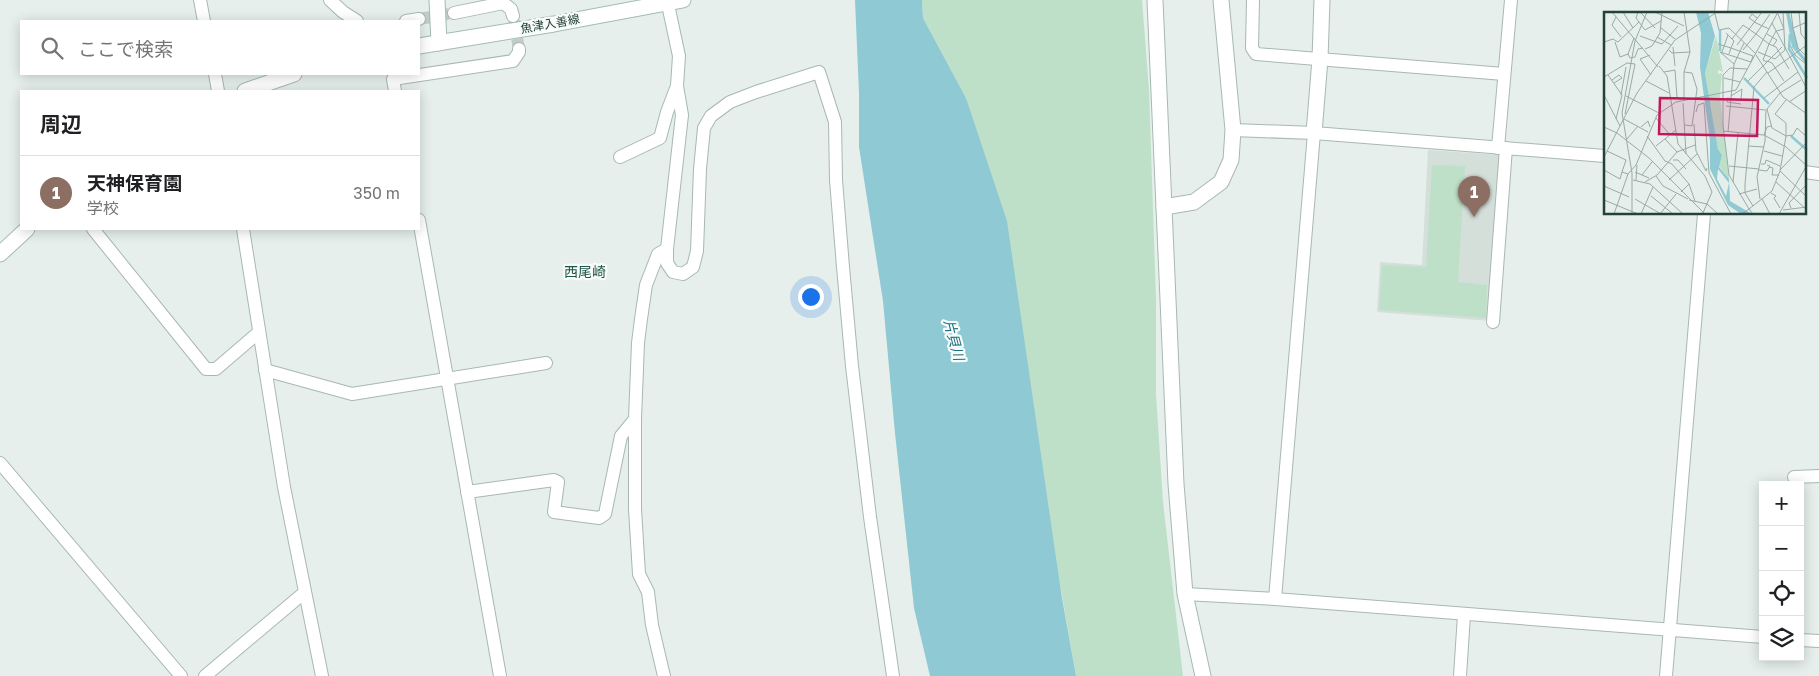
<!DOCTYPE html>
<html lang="ja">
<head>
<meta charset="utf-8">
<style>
	:root { --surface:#fff; --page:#f6f6f6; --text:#202124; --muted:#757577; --line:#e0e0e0; --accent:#b45309 }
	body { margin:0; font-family:"Golos Text","Noto Sans JP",sans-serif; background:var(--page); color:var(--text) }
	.controls { position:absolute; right:15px; bottom:15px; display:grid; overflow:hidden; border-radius:0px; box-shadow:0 2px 12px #0003 }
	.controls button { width:45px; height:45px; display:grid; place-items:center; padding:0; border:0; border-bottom:1px solid var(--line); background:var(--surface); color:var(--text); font:25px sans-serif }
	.you { position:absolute; left:810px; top:296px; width:18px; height:18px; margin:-12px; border:4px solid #fff; border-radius:50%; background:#1a73e8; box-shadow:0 0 0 8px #1a73e833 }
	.badge { display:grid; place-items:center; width:32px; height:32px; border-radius:50%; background:var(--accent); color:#fff; font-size:16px; font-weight:700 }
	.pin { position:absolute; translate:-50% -41px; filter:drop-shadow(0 1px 2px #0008) }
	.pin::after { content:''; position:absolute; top:26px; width:18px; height:15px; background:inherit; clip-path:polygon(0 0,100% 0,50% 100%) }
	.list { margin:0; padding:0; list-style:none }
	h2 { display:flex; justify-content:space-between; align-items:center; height:65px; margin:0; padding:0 20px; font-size:21px }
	h2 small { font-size:16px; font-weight:400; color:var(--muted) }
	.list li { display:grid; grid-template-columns:32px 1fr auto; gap:15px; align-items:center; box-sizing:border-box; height:75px; padding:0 20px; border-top:1px solid var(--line) }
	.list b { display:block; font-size:19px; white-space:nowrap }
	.list p { margin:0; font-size:16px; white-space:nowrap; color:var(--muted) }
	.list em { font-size:16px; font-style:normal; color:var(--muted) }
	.icon { flex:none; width:28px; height:28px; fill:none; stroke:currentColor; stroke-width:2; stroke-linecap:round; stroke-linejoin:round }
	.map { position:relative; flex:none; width:1819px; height:676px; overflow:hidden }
	.search { position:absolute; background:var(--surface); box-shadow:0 2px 12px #0003; left:20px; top:20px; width:400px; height:55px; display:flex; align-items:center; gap:12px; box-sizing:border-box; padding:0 18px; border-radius:0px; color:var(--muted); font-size:19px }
	.panel { position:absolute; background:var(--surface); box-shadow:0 2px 12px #0003; left:20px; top:90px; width:400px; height:140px; border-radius:0px }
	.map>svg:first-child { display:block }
	.built { fill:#d4dfda }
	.green { fill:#bfe0c8 }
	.water { fill:#8ec9d4 }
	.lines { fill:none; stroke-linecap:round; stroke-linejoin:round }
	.minor-tunnel { stroke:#bfccc8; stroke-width:12; stroke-dasharray:12 6; stroke-linecap:butt }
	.minor-casing { stroke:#a8b8b2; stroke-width:14 }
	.tertiary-casing { stroke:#a8b8b2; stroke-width:17 }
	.secondary-casing { stroke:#a4bbb3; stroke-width:17 }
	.minor { stroke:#fff; stroke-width:12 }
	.tertiary { stroke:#fff; stroke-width:15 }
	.secondary { stroke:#fff; stroke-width:15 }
	.labels { text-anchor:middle; stroke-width:4.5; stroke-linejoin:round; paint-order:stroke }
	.street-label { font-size:12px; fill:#24423a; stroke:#f7fbf9 }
	.neighbourhood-label { font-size:14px; fill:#1f5548; stroke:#f7fbf9 }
	.water-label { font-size:14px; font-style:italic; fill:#1c6f80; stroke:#f7fbf9 }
	.inset-river { fill:none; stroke:#8ec9d4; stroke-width:2.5 }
	.inset-road { fill:none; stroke:#98aaa4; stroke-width:1 }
	.view { fill:#c2185b; fill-opacity:0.15; stroke:#c2185b; stroke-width:2.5 }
	.inset-edge { fill:none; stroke:#24423a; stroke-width:2.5 }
</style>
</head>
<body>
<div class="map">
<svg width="1819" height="676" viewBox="0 0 1819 676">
	<rect width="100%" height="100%" fill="#e6efeb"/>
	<path class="built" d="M1428,150l72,5 -10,166 -113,-9 3,-50 42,3z"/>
	<g class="green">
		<path d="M922,0h220l7,90 7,208v96l7,108 20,174h-107l-17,-98 -23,-157 -70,-323 -43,-80z"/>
		<path d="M1432,165l33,1 -7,116 29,3 -1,33 -107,-8 3,-45 44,2z"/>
	</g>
	<path class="water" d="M855,0h67l1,18 43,80 41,123 55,377 14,78h-146l-16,-68 -19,-175 -12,-132 -24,-154v-54z"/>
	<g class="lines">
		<g class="minor-tunnel">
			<path d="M419,19l35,-6"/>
			<path d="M514,21l5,28"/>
		</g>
		<g class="minor-casing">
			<g id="minor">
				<path d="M200,0l4,21"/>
				<path d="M330,0l13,12 14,9"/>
				<path d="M1253,0l-1,48 4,6 248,20"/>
				<path d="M454,13l49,-10 8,6 2,7"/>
				<path d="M1721,14l1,-14"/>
				<path d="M406,21l13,-2"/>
				<path d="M215,74l3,17"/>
				<path d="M395,91l-2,-12 120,-18 6,-9v-3"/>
				<path d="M1233,130l81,3 291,23"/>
				<path d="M1498,148l13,-148"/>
				<path d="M620,157l40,-19 7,-26 10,-26"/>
				<path d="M1805,172l14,2"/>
				<path d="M419,220l81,456"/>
				<path d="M93,229l113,140h10l43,-37"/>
				<path d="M243,229l41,258 38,189"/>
				<path d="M667,249v14l6,9 10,2 10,-7 4,-16 3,-82 4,-41 7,-12 19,-14 26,-10 63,-20 16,50 1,58 7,87 9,99 18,151 23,159"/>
				<path d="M1493,322l13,-174"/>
				<path d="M265,370l87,24 194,-31"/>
				<path d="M635,419v90l4,65 9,18 4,33 12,51"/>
				<path d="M0,463l181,213"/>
				<path d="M1794,477l25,-1"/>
				<path d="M467,492l87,-12 4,2 -4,30 45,6 6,-4 16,-78 14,-17 3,-76 3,-24 5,-34 12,-31 9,-5 15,-134 -5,-29 2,-30 -12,-56"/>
				<path d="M1185,594l90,5 488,38"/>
				<path d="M1275,599l39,-466"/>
				<path d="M1800,640l19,1"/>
				<path d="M205,676l100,-84"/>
				<path d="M1460,676l4,-61"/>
				<path d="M1666,676l38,-462"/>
			</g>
		</g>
		<g class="tertiary-casing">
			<g id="tertiary">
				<path d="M1155,0l21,484 9,110 18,82"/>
				<path d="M1314,133l6,-74 2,-59"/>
				<path d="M1164,207l30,-5 27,-20 10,-22 2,-30 -12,-130"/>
			</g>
		</g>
		<g class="secondary-casing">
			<g id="secondary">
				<path d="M437,0l2,43"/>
				<path d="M419,46l135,-22 129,-24"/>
				<path d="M245,91l49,-17"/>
				<path d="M0,254l27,-25"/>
			</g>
		</g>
		<use href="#minor" class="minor"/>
		<use href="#tertiary" class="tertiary"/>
		<use href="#secondary" class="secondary"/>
	</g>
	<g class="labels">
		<g class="street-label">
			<text transform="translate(550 24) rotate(-10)" y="4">魚津入善線</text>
		</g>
		<g class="neighbourhood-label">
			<text x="585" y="277">西尾崎</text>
		</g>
		<g class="water-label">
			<text transform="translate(954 340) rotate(75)" y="5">片貝川</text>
		</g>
	</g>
	<g transform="translate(1604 12)">
		<rect width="202" height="202" fill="#e6efeb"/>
		<path d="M112,24l7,36 -5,-2v4l4,-1 -2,22 9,84 -10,-13 3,-11 -4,-6 -13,-76z" fill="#bfe0c8"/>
		<path d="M92,0h12l7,24 -10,37 13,76 4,6 -3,12 10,12 1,22 22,13h-11l-13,-9 -18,-36v-28l-10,-74 1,-34zM114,157l11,14 -3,13 -9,-17zM182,0h3l10,39 7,8v5l-14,-17z" fill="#8ec9d4" fill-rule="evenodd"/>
		<path class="inset-river" d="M116,18v21M186,22l-1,15 18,29M140,66l25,26M187,124l16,14"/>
		<path class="inset-road" d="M8,0l46,55M19,0l10,16M34,0l-2,6 9,12 16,-9M36,0l15,16M51,0l29,14M187,0l2,16 14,-6M195,0l2,22 5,6M111,2l4,16 10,-2 27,26M174,2l6,15 -8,2 -7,13 7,3 13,22M12,5l-4,8 9,12M150,10l15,7M151,10l-6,-4 3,-4 5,4M168,11l35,66M57,16l14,11M189,16l5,20 9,9M163,22l10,6 -4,6M36,24l22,8 16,-18M53,25l14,8M128,27l11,-14 13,9 -13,16M0,30l9,-3 5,3 21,-20M11,30l5,15 8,-3 2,4 5,-1 3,-8 5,-1M114,32l13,4 3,-7 -8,-8M133,33l25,-33M186,33l5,10 12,10M69,35l2,19M41,37l7,-3 8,-13 2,-21M65,38l3,3 18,-1M118,40l6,-17M154,40l17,7 10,-9 -2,-38M24,42l6,-16M125,42l2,-6 22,8 -2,6 -31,-10 14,12M46,43l-10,4 11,16M152,43l27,42 24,17M163,49l5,2 12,18M163,50l-4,-2 6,-16 -13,-10 14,-20M55,54l8,10 11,68 27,32 7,16 -9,21M143,57l-17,-1 -7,7v50l6,50 20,34 23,-18 8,-20M60,60l11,-2 2,27 4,3M80,60l8,1 5,16 -5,37 -7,-1M164,61l39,-28M4,63l14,20M0,65l23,-14 8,1 -10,50M120,66l16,4M8,68l7,-5 3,3 -8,5M42,69l23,12M144,69l34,-34M176,81l21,-13M176,81l-13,16 5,19 14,8 -6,35 27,26M0,83l16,31M17,83l5,-28M22,84l33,17M127,84l11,-7 -1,10M160,86l34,-26M182,88l-11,14 11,9v13l7,-1 4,-7 10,9M80,89v-29l6,-20 -6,-40M185,90l18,-12M79,91l3,51M137,92l-14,-2v-4l14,2M122,94l39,4M92,100l2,-7 6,-2 5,70 22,41M52,106l14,17M12,107l6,-24M20,107l24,13M90,112l2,27 10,20 1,-3M167,114l-4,1 -3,8 20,11M0,115l13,6 32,25 56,56M37,115l7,-6 2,6M119,119l41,4M124,120l6,-68 10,-21M43,124l18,25 7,3 17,20 -8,8M23,127l11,-13M61,127l12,13M52,134l20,-16M144,134l16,1M181,134l21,19M3,139l19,9 -4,12M160,139l18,5M0,145l33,-64 38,-53 42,-28M69,148h5l8,9M157,152h4l1,-4 14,6M125,154l30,3M165,155l4,1 -1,7h7M0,158l16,9 2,-7 6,2M155,158l8,1 3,-5 -3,-1M176,158l27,-28M31,160l14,6M38,163l10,-13M52,164l7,10 25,13M29,168l17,4 33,30M32,168l1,-15M65,168l28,-26M41,170l12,-7 20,-23 18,-7M129,170l5,-49M172,170l31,28M85,172l6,17M0,174l25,11M167,181l5,3 -2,2 6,10M135,182l18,-5M47,184l22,18M31,187l26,15M156,187l-3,-22 8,-36 1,-32M158,187l8,15M0,188l34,14M85,188l18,4 11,10M149,194l-8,-13v-9l9,-97 13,-15M187,196l-2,-5 18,-19M179,198l24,-3M10,202l14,-40 8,-9 21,-50 19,-13 60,-12 42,-78M28,202v-41l-10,-60 13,-72 12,-29M37,202l12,-27M56,202l16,-20M138,202l7,-5 4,5M175,202l28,-49"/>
		<path class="view" d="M56,86l98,2 -1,36 -98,-2z"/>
		<rect width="202" height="202" class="inset-edge"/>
	</g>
</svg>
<div class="controls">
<button>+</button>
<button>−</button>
<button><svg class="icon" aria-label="locate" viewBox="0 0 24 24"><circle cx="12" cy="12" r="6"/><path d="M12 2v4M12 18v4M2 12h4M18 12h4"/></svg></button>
<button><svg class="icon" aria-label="layers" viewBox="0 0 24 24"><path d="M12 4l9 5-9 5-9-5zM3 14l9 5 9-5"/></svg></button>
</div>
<div class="you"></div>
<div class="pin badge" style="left:1474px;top:217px;background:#8d6e63">1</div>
<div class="search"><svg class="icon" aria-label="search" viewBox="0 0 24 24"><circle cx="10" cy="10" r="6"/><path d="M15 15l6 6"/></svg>ここで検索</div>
<section class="panel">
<h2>周辺<small></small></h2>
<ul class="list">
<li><span class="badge" style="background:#8d6e63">1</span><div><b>天神保育園</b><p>学校</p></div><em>350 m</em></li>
</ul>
</section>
</div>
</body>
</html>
